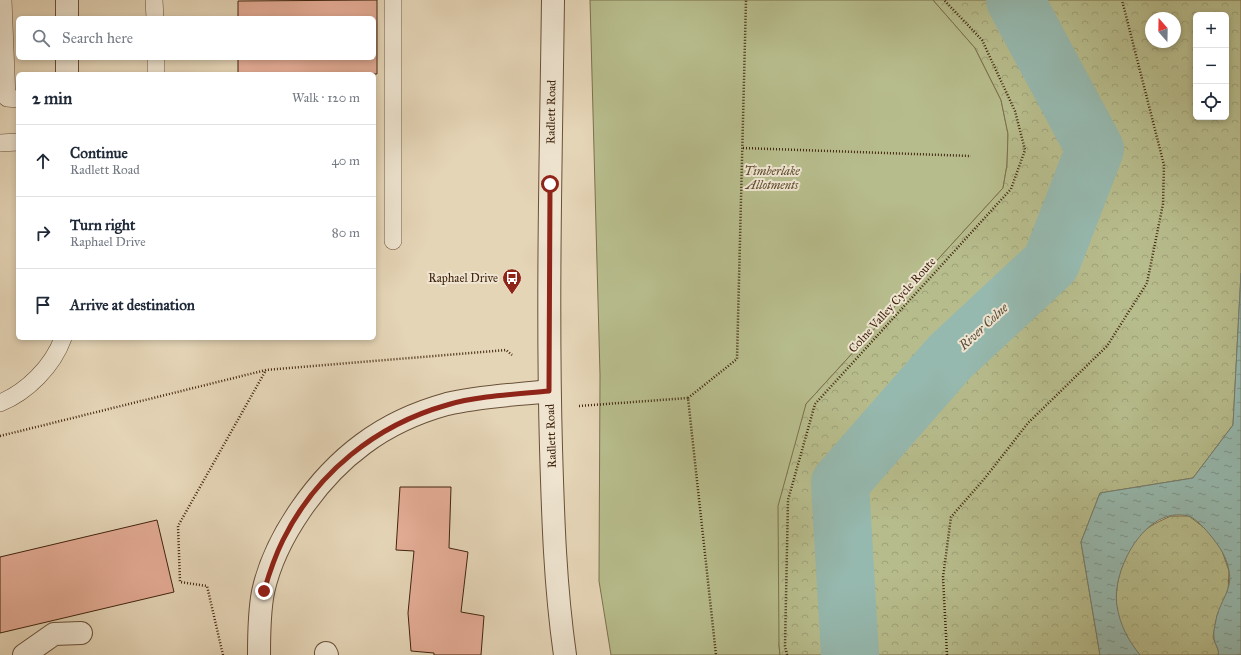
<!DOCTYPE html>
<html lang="en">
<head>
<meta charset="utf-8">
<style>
	:root { --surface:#fff; --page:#f6f6f7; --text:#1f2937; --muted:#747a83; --line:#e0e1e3 }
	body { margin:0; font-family:"IM FELL Great Primer",serif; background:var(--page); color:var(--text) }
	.controls { position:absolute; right:12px; top:12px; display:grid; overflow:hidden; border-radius:6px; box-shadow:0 2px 6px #0003 }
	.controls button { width:36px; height:36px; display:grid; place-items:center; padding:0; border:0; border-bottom:1px solid var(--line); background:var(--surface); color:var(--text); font:20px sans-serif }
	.compass { position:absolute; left:1145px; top:12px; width:36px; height:36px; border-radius:50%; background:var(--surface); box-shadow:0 2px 6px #0003; rotate:340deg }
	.stop { position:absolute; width:12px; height:12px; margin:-9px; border:3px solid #8f2418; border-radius:50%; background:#fff }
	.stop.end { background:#8f2418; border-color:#fff; box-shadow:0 1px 4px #0008 }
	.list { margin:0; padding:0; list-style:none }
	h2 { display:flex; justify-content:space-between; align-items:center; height:52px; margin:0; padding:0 16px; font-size:17px }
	h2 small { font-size:13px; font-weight:400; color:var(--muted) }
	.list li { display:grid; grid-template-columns:26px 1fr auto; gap:12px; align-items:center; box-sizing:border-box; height:72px; padding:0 16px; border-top:1px solid var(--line) }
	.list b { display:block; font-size:15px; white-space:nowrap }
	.list p { margin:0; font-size:13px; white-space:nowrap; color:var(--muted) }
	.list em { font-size:13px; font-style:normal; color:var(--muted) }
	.icon { flex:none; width:22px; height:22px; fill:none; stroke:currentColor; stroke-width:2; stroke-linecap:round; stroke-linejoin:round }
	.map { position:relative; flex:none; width:1241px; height:655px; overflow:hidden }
	.search { position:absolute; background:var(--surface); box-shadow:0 2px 6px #0003; left:16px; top:16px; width:360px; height:44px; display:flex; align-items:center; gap:10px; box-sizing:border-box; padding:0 14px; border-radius:6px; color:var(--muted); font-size:15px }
	.panel { position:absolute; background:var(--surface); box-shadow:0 2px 6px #0003; left:16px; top:72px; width:360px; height:268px; border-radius:6px }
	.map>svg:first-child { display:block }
	.green { fill:#b7bc8c; stroke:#7c704d }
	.forest { fill:url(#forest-crowns); stroke:#7c704d; fill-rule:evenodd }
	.water { fill:url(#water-ripples); stroke:#747d6f }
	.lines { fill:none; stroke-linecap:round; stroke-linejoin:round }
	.river { stroke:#96b9af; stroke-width:58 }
	.building { fill:#e4ac96; stroke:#40240e }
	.service-casing { stroke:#695038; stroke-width:18 }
	.minor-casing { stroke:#695038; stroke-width:24 }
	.tertiary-casing { stroke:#695038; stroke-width:24 }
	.path { stroke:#40240e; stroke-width:2.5; stroke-dasharray:1 2; stroke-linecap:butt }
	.service { stroke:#eee4d0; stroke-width:17 }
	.minor { stroke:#eee4d0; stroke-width:22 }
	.tertiary { stroke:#eee4d0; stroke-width:22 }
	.route { stroke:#8f2418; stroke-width:5 }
	.labels { text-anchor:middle; stroke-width:4; stroke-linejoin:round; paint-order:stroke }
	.street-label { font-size:12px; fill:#40240e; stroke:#eee4d0 }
	.park-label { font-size:12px; font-style:italic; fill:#5e4a2e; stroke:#eee4d0 }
	.poi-label { font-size:12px; fill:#40240e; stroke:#eee4d0; text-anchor:end }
	.water-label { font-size:13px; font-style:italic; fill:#564936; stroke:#eee4d0 }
</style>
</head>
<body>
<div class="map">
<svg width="1241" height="655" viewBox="0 0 1241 655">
	<defs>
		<pattern id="forest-crowns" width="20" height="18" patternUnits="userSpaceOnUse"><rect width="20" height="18" fill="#b7bc8c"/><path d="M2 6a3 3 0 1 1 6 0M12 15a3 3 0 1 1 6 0" fill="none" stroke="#9ea178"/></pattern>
		<pattern id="water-ripples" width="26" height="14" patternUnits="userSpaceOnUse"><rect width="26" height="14" fill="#96b9af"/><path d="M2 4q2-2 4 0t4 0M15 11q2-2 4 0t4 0" fill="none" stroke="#7c968d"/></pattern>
	</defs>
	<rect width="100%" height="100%" fill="#e5d5b7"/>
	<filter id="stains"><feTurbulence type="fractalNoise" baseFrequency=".005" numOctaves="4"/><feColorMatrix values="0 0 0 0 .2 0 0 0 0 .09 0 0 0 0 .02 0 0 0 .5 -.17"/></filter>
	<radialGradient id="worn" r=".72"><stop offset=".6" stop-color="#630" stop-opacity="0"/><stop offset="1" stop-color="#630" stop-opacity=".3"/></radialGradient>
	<path class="green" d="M590,0h343l42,48 26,52 7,34 -1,31 -4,23 -197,216 -27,241 1,10h-169l-12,-74 1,-206z"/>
	<g class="forest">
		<path d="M933,0h308v273l-8,152 -40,53 -93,15 -19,49 19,113h-320l-1,-10 -1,-139 28,-102 197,-216 4,-23 1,-31 -7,-34 -26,-52zM1196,15h30v102h-30zM1151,18h24v24h-24z"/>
		<path d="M1171,516h18l18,14 14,18 8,23 -1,22 -11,23 -4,21 6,15 -1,3h-78c-7,-8 -14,-18 -18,-28 -13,-28 -3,-70 18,-92 8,-9 20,-14 31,-19z"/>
	</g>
	<path class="water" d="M1241,273v382h-23c2,-6 -4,-11 -4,-17 -1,-6 1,-13 2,-18 3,-18 17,-30 13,-49 -2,-14 -10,-25 -18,-35 -5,-6 -15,-18 -23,-20 -42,-11 -77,54 -71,90 3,19 11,34 23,49h-40l-19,-113 19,-49 93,-15 40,-53z"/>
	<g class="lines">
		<path class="river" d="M850,655l-10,-172 110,-126 101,-94 44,-114 -80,-149"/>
	</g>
	<g class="building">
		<path d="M377,0v74h-139v-16h136v-40h-136v-17z"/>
		<path d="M400,487h51l-2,61 19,4 -7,60 23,4 -3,39h-47v-2l-23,-2 -3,-38 6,-62 -18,-1z"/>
		<path d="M157,520l17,72 -174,41v-76z"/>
	</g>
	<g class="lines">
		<g class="service-casing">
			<g id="service">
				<path d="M3,0l4,98 11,1"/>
				<path d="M154,0l1,18"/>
				<path d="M156,58v16"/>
				<path d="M0,143l18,-1"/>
				<path d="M393,241v-241"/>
				<path d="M0,403c27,-11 53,-37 63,-65"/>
			</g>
		</g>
		<g class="minor-casing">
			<g id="minor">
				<path d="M67,0v18"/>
				<path d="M67,58v16"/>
				<path d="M326,653l1,2"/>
				<path d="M24,655l30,-21 27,-1"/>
				<path d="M259,655c0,-21 0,-42 4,-63 12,-55 55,-115 100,-148 24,-18 55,-32 84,-40 33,-8 69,-9 102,-13"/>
			</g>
		</g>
		<g class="tertiary-casing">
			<path id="tertiary" d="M553,0c-2,149 -6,299 -2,448 2,69 4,138 14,207"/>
		</g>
		<g class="path">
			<path d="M743,148l228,8"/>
			<path d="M688,398l49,-39 9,-359"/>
			<path d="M579,406l109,-8 28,257"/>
			<path d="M0,436l266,-66 240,-20 6,5"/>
			<path d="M223,655l-16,-69 -27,-4 -2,-56 88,-156"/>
			<path d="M787,655l-2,-9 3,-146 27,-96 196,-215 14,-39 -10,-39 -33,-71 -38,-40"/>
			<path d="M947,655l-4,-78 8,-60 34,-39 43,-55 79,-77 40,-63 16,-79 1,-39 -42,-165"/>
		</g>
		<use href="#service" class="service"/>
		<use href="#minor" class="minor"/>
		<use href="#tertiary" class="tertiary"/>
	</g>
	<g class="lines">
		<path class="route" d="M264,591c5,-17 11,-35 19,-51 33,-67 93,-115 164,-135 29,-9 72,-11 102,-14l1,-207"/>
	</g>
	<defs>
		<g id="bus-pin" transform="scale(1)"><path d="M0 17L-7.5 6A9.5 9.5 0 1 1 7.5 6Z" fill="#8f2418" stroke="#eee4d0"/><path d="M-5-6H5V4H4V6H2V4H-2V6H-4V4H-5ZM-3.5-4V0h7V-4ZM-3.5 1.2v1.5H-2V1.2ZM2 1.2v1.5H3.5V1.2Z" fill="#fff"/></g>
	</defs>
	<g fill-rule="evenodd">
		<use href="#bus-pin" x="512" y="278"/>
	</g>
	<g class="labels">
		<g class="street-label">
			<text transform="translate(551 112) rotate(-89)" y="4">Radlett Road</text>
			<text transform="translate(892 305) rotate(-48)" y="4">Colne Valley Cycle Route</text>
			<text transform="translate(551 436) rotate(-92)" y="4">Radlett Road</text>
		</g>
		<g class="park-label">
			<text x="772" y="175">Timberlake<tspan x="772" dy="14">Allotments</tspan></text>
		</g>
		<g class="poi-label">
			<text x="498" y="282">Raphael Drive</text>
		</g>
		<g class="water-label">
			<text transform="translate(983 326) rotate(-43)" y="5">River Colne</text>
		</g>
	</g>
	<rect width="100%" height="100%" filter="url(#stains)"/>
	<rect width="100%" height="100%" fill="url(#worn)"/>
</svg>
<div class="controls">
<button>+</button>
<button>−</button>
<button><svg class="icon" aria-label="locate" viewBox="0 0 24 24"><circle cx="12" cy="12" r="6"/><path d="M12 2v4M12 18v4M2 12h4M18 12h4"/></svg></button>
</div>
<svg class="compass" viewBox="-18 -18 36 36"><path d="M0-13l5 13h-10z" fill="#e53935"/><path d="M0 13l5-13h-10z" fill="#747a83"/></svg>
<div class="stop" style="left:550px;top:184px"></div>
<div class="stop end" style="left:264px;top:591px"></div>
<div class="search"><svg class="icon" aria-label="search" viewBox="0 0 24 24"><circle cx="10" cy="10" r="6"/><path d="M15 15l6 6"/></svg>Search here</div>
<section class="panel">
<h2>2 min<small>Walk · 120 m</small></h2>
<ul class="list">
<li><svg class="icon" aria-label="ahead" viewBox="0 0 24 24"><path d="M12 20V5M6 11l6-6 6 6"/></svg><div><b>Continue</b><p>Radlett Road</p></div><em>40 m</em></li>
<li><svg class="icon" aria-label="right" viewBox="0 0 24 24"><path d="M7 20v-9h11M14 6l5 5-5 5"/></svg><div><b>Turn right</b><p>Raphael Drive</p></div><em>80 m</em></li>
<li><svg class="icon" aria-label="arrive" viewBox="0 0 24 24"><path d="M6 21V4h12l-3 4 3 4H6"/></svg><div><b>Arrive at destination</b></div></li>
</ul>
</section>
</div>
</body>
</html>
